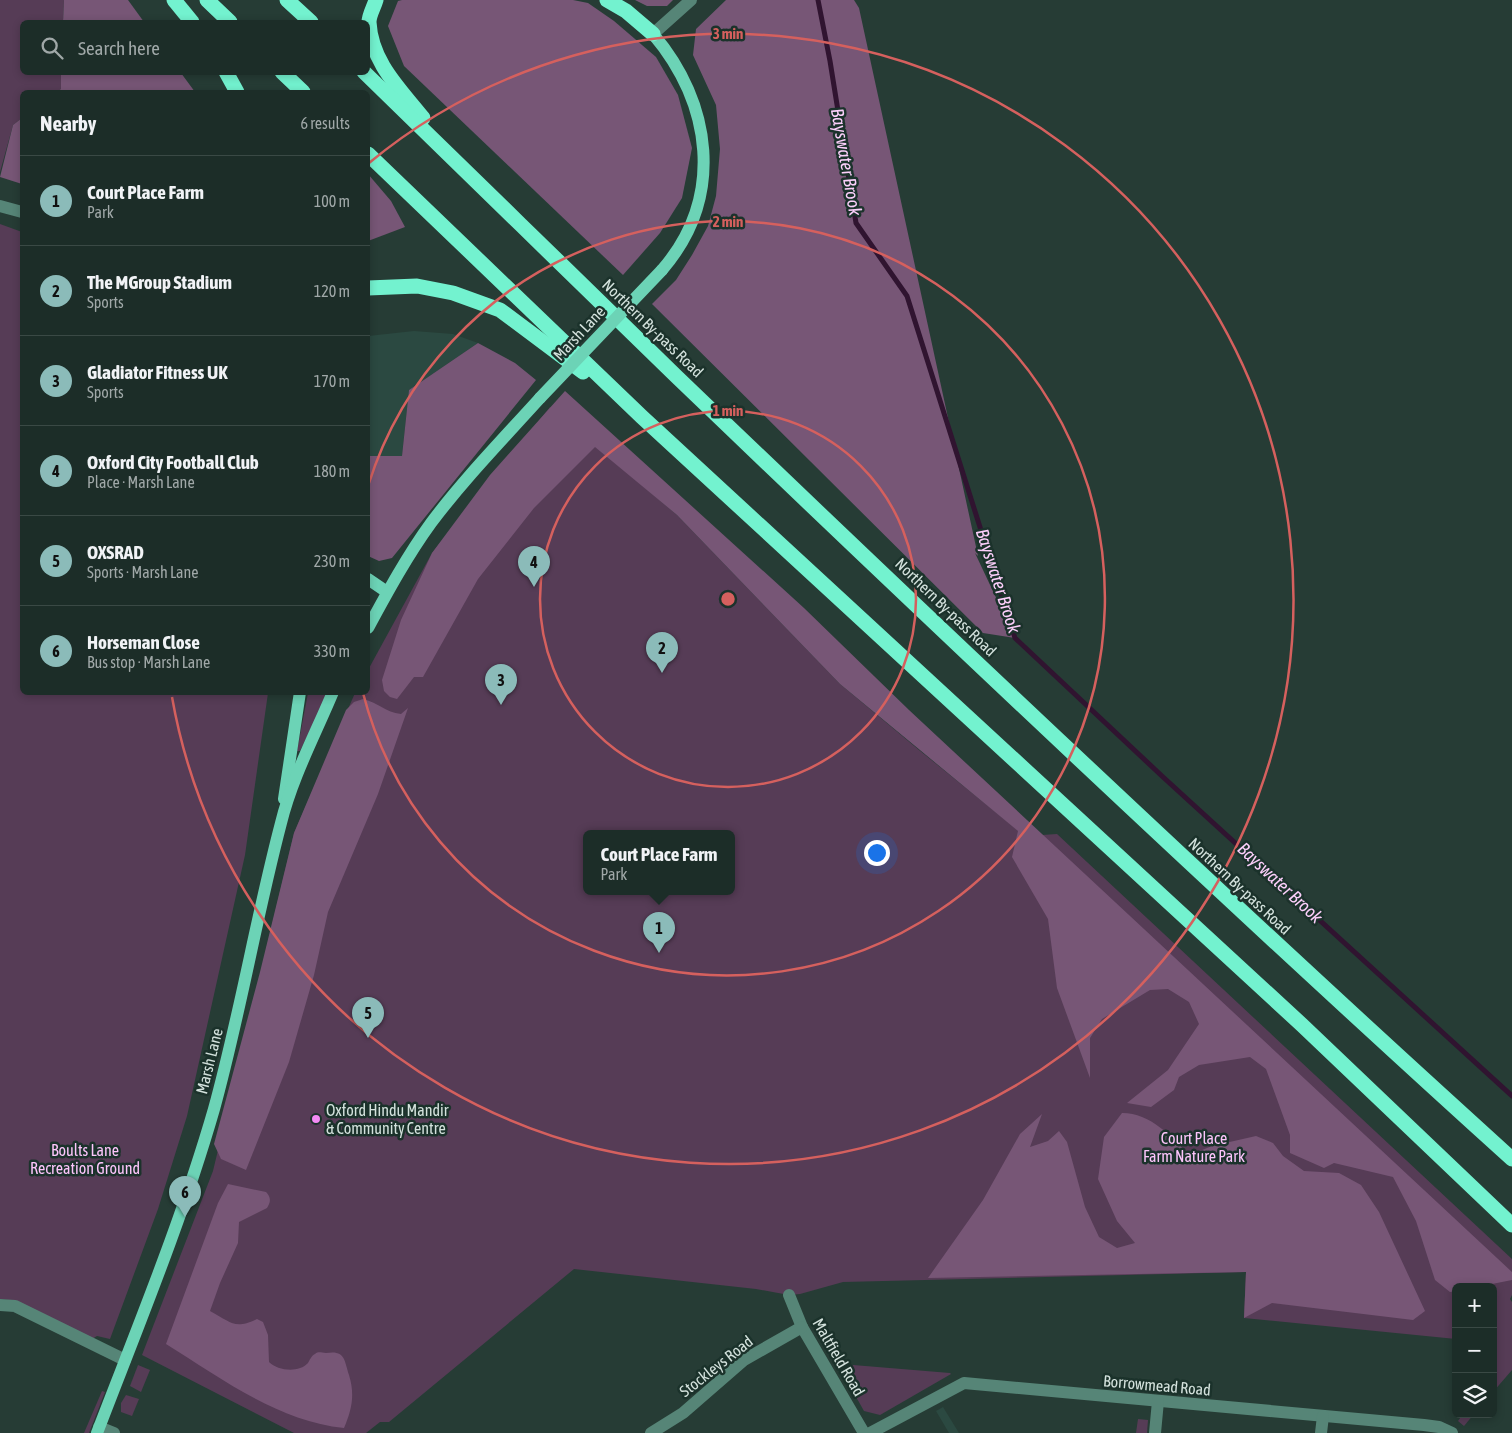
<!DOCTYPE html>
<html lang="en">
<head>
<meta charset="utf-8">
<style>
	:root { --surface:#1c2d28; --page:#293934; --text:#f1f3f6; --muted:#a0a8a8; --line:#3a4945; --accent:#8bbbb9 }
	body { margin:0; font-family:"Asap Condensed",sans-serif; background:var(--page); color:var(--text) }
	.controls { position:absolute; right:15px; bottom:15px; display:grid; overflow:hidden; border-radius:8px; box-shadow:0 2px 8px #0003 }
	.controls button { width:45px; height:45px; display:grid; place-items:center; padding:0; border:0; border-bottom:1px solid var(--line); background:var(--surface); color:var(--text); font:25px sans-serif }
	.you { position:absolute; left:876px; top:852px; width:18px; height:18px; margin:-12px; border:4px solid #fff; border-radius:50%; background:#1a73e8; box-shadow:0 0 0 8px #1a73e833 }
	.badge { display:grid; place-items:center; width:32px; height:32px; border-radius:50%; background:var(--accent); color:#111; font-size:16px; font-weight:700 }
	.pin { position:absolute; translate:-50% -41px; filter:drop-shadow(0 1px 2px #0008) }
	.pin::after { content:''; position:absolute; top:26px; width:18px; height:15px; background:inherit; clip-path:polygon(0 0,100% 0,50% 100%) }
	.popup { position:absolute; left:583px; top:830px; width:152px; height:65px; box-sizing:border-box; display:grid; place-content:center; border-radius:8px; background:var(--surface); filter:drop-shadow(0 1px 4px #0005); font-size:16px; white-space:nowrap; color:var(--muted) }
	.popup b { font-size:19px; color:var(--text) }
	.popup::after { content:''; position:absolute; left:50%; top:100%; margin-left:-10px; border:10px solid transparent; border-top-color:var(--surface) }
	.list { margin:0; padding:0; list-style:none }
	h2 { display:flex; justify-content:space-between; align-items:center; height:65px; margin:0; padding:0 20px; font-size:21px }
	h2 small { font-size:16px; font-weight:400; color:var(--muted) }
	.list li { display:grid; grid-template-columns:32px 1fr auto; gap:15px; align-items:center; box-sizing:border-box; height:90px; padding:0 20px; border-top:1px solid var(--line) }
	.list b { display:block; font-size:19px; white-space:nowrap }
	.list p { margin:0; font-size:16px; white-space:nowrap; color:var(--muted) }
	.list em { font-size:16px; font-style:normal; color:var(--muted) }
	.icon { flex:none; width:28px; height:28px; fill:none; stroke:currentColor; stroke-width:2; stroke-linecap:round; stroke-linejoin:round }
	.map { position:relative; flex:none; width:1512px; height:1433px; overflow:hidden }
	.search { position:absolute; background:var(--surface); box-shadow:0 2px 8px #0003; left:20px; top:20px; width:350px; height:55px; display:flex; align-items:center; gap:12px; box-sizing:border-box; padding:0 18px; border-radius:8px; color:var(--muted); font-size:19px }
	.panel { position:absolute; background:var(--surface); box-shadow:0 2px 8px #0003; left:20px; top:90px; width:350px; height:605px; border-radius:8px }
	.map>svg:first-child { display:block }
	.built { fill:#2b4941 }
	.green { fill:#563c56; fill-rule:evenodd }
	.forest { fill:#775676 }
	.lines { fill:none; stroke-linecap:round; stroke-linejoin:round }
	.stream { stroke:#301430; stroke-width:5 }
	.minor { stroke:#568577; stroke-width:12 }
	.major { stroke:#6cd3b6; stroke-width:12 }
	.highway { stroke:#73f2cf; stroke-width:15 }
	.major-bridge { stroke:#6cd3b6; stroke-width:12 }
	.ring { fill:none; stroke:#d5605e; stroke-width:2.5 }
	.poi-dot { fill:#f28af3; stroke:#1b322b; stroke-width:2 }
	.labels { text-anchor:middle; stroke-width:5; stroke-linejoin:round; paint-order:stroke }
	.street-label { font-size:16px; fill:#d4e2dd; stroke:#1b322b }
	.poi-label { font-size:16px; fill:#d4e2dd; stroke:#1b322b; text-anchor:start }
	.park-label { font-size:16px; fill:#fdc5fc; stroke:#1b322b }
	.water-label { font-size:18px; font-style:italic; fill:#fccffb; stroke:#1b322b }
	.centre { fill:#d5605e; stroke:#1b322b; stroke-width:2.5 }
	.ring-label { font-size:15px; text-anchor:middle; font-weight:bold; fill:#d5605e; stroke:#1b322b; stroke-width:5; stroke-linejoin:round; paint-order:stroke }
</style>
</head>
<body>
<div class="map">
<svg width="1512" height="1433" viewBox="0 0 1512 1433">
	<rect width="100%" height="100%" fill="#263c35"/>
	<g class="built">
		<path d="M414,331l39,3 25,9 -69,47 -7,66h-34v-120z"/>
		<path d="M943,1407l16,26h-10l-13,-22z"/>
	</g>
	<g class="green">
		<path d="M0,0h64l-1,22h-41v50l39,1v16l-5,3h-34v26l-9,7 -13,47z"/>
		<path d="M0,224l22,8v460l246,1 -23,162 -58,261 -29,93 -48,130 -13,-3 -5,3 -75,-38 -17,-2z"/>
		<path d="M550,407l127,108 163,169 79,66 100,81 23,4 15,-1 455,425v36l-2,4 2,3v68l-19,22v-105h-37v52l-212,-21 2,-46 -403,10 -43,12 -11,1 -33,-6 -182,-20 -185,153h-9l-14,11h-72l-152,-78 71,-184 81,-338 61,-140 13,-1v-22l64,-117zM586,834h146v58h-146z"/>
		<path d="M308,693h20l-28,58h-3z"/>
		<path d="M841,1364l109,9 1,1 -71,41 -16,-4 -26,-46z"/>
		<path d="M138,1365l12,5 -9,22 -11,-6z"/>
		<path d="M102,1391l3,1 -16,41h-5z"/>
		<path d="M126,1395l13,4 -7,17 -11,-4v-9z"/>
		<path d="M1463,1414h11l-10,12 -6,-5z"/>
		<path d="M1138,1419l10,1 -1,13h-11z"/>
	</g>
	<g class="forest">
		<path d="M64,0h64l16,22h-81z"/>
		<path d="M402,0h171l15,3 26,18 42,36 22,38 14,53 -10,50 -22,35 -37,42 -219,-209 -16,-40 10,-25z"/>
		<path d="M635,0h38l-6,6h-20z"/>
		<path d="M726,0h128l5,8 119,548 -3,-3 40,85 -32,-5 -331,-329 24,-24 16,-25 16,-29 8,-30 4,-47 -4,-44 -23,-50 3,-26z"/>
		<path d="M61,73h120l14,19h-139l5,-3z"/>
		<path d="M22,118v66l-22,-7 13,-52z"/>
		<path d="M368,174l23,27 14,26 -37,14z"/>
		<path d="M478,343l37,20 21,17 -144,178 -13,3 -11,-5v-100h34l7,-66z"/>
		<path d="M565,391l239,217 105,102 603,562v8l-35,7h-21v4l-6,1 -15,-12 -19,-59 -23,-44 -59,-14 -10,5 -34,-15v-18l-24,-66 -16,-12 -51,8 -20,12 -5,13 -23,17 -24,-4 41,-33 31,-46 -10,-22 -21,-13 -18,1 -48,29 -12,19v40l-33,-90 -9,-69 -36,-62 6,-26 -178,-147 -163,-169 -82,-68 -61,61 -56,71 -55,98h-9l-17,22 -7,-2 -6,-6 -2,-11 19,-60 31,-67 58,-78z"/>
		<path d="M363,699c16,4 22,13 38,15l7,-6 -30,86 -50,118 -14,63 -25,87 -43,108 -25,-11 -7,-15 46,-172 34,-139 52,-123 8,-8z"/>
		<path d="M1122,1113c29,0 48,23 68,42l22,-9 44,-10 17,7 10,13 21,15 35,2 22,12 18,27 46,99 -12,9 -141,-17 -28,15 2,-46 -318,6 55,-78 37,-66 22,-20 -12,33 18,-6 11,-10 8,11 18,65 14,30 18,11 18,-5 -18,-22 -19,-42 6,-42z"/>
		<path d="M228,1184l38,8c5,5 5,10 1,16l-28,14 -1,21 -18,40 -10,28c21,11 24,19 47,8l6,3 5,13 1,27c9,9 30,11 39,1 2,-3 3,-7 7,-9 4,-3 6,-1 11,-1 19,-3 18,6 23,22 6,20 3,34 -5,53 -66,-7 -122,-49 -178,-84l52,-141z"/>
	</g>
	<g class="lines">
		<path class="stream" d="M818,0l12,61 26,162 51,73 108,342 148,139 349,319"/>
		<g class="minor">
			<path d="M653,34l38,-34"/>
			<path d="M0,206l22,6"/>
			<path d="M789,1295l13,32 62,106"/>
			<path d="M0,1305l15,1 110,54"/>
			<path d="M99,1427l15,6"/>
			<path d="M651,1433l32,-20 61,-53 58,-33"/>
			<path d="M870,1433l94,-50 460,42 15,2 13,6"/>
			<path d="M1155,1433l3,-32"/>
			<path d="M1321,1433l2,-17"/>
		</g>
		<g class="major">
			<path d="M653,34c59,69 72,163 9,236"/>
			<path d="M368,579l19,13"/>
			<path d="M368,628c19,-35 39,-72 63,-105 33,-44 72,-84 109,-125"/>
			<path d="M284,799l16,-107"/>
			<path d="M97,1433c41,-107 85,-213 117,-324 26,-94 42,-191 67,-286 11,-45 34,-88 52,-131"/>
		</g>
		<g class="highway">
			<path d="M174,0l18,22"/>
			<path d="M207,0l23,22"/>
			<path d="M287,0l24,22"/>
			<path d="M376,0c-2,7 -7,15 -7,22 2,40 31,67 54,96"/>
			<path d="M607,0l19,11 27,23"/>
			<path d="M226,72l11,20"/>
			<path d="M282,72l21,20"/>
			<path d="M364,72c105,101 208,204 313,305 275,264 552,526 835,782"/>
			<path d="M368,154l274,263 660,608 210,200"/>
			<path d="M368,288l49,-2 36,7 47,17 83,62"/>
		</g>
		<path class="major-bridge" d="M540,398l122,-128"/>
	</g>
	<g class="ring">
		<circle cx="728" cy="599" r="188"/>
		<path d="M368 486A377 377 0 1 1 363 693"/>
		<path d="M369 163A565 565 0 1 1 172 697"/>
	</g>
	<circle class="poi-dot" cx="316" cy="1119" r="5"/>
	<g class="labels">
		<g class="street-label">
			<text transform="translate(653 328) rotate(44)" y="6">Northern By-pass Road</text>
			<text transform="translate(579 333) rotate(-47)" y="6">Marsh Lane</text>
			<text transform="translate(946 607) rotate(44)" y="6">Northern By-pass Road</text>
			<text transform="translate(1240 886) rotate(43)" y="6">Northern By-pass Road</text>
			<text transform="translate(209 1061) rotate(-76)" y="6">Marsh Lane</text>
			<text transform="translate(839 1357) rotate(60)" y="6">Maltfield Road</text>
			<text transform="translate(716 1366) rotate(-38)" y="6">Stockleys Road</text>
			<text transform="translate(1157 1385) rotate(5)" y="6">Borrowmead Road</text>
		</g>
		<g class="poi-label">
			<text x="326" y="1116">Oxford Hindu Mandir<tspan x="326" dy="18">&amp; Community Centre</tspan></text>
		</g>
		<g class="park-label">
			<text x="1194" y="1144">Court Place<tspan x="1194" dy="18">Farm Nature Park</tspan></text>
			<text x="85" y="1156">Boults Lane<tspan x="85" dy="18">Recreation Ground</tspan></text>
		</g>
		<g class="water-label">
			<text transform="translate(846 162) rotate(80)" y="6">Bayswater Brook</text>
			<text transform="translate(998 581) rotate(72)" y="6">Bayswater Brook</text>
			<text transform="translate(1280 883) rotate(43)" y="6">Bayswater Brook</text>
		</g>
	</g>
	<circle cx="728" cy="599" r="8" class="centre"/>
	<g class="ring-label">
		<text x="728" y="39">3 min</text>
		<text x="728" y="227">2 min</text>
		<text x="728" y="416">1 min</text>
	</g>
</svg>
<div class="controls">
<button>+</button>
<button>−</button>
<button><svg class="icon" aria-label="layers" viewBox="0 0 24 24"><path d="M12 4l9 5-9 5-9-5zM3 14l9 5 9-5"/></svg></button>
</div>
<div class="you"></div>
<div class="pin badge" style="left:659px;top:953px">1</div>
<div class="popup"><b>Court Place Farm</b>Park</div>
<div class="pin badge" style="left:662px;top:673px">2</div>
<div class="pin badge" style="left:501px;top:705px">3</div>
<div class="pin badge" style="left:534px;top:587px">4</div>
<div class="pin badge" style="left:368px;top:1038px">5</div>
<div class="pin badge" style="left:185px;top:1217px">6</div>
<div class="search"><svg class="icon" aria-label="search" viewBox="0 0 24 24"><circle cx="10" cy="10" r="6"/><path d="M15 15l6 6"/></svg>Search here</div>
<section class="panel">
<h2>Nearby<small>6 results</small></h2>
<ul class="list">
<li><span class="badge">1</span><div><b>Court Place Farm</b><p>Park</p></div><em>100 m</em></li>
<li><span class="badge">2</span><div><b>The MGroup Stadium</b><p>Sports</p></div><em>120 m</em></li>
<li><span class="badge">3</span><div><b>Gladiator Fitness UK</b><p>Sports</p></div><em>170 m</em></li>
<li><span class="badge">4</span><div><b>Oxford City Football Club</b><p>Place · Marsh Lane</p></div><em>180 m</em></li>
<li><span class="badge">5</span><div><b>OXSRAD</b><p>Sports · Marsh Lane</p></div><em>230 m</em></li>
<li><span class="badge">6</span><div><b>Horseman Close</b><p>Bus stop · Marsh Lane</p></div><em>330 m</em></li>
</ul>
</section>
</div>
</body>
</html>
